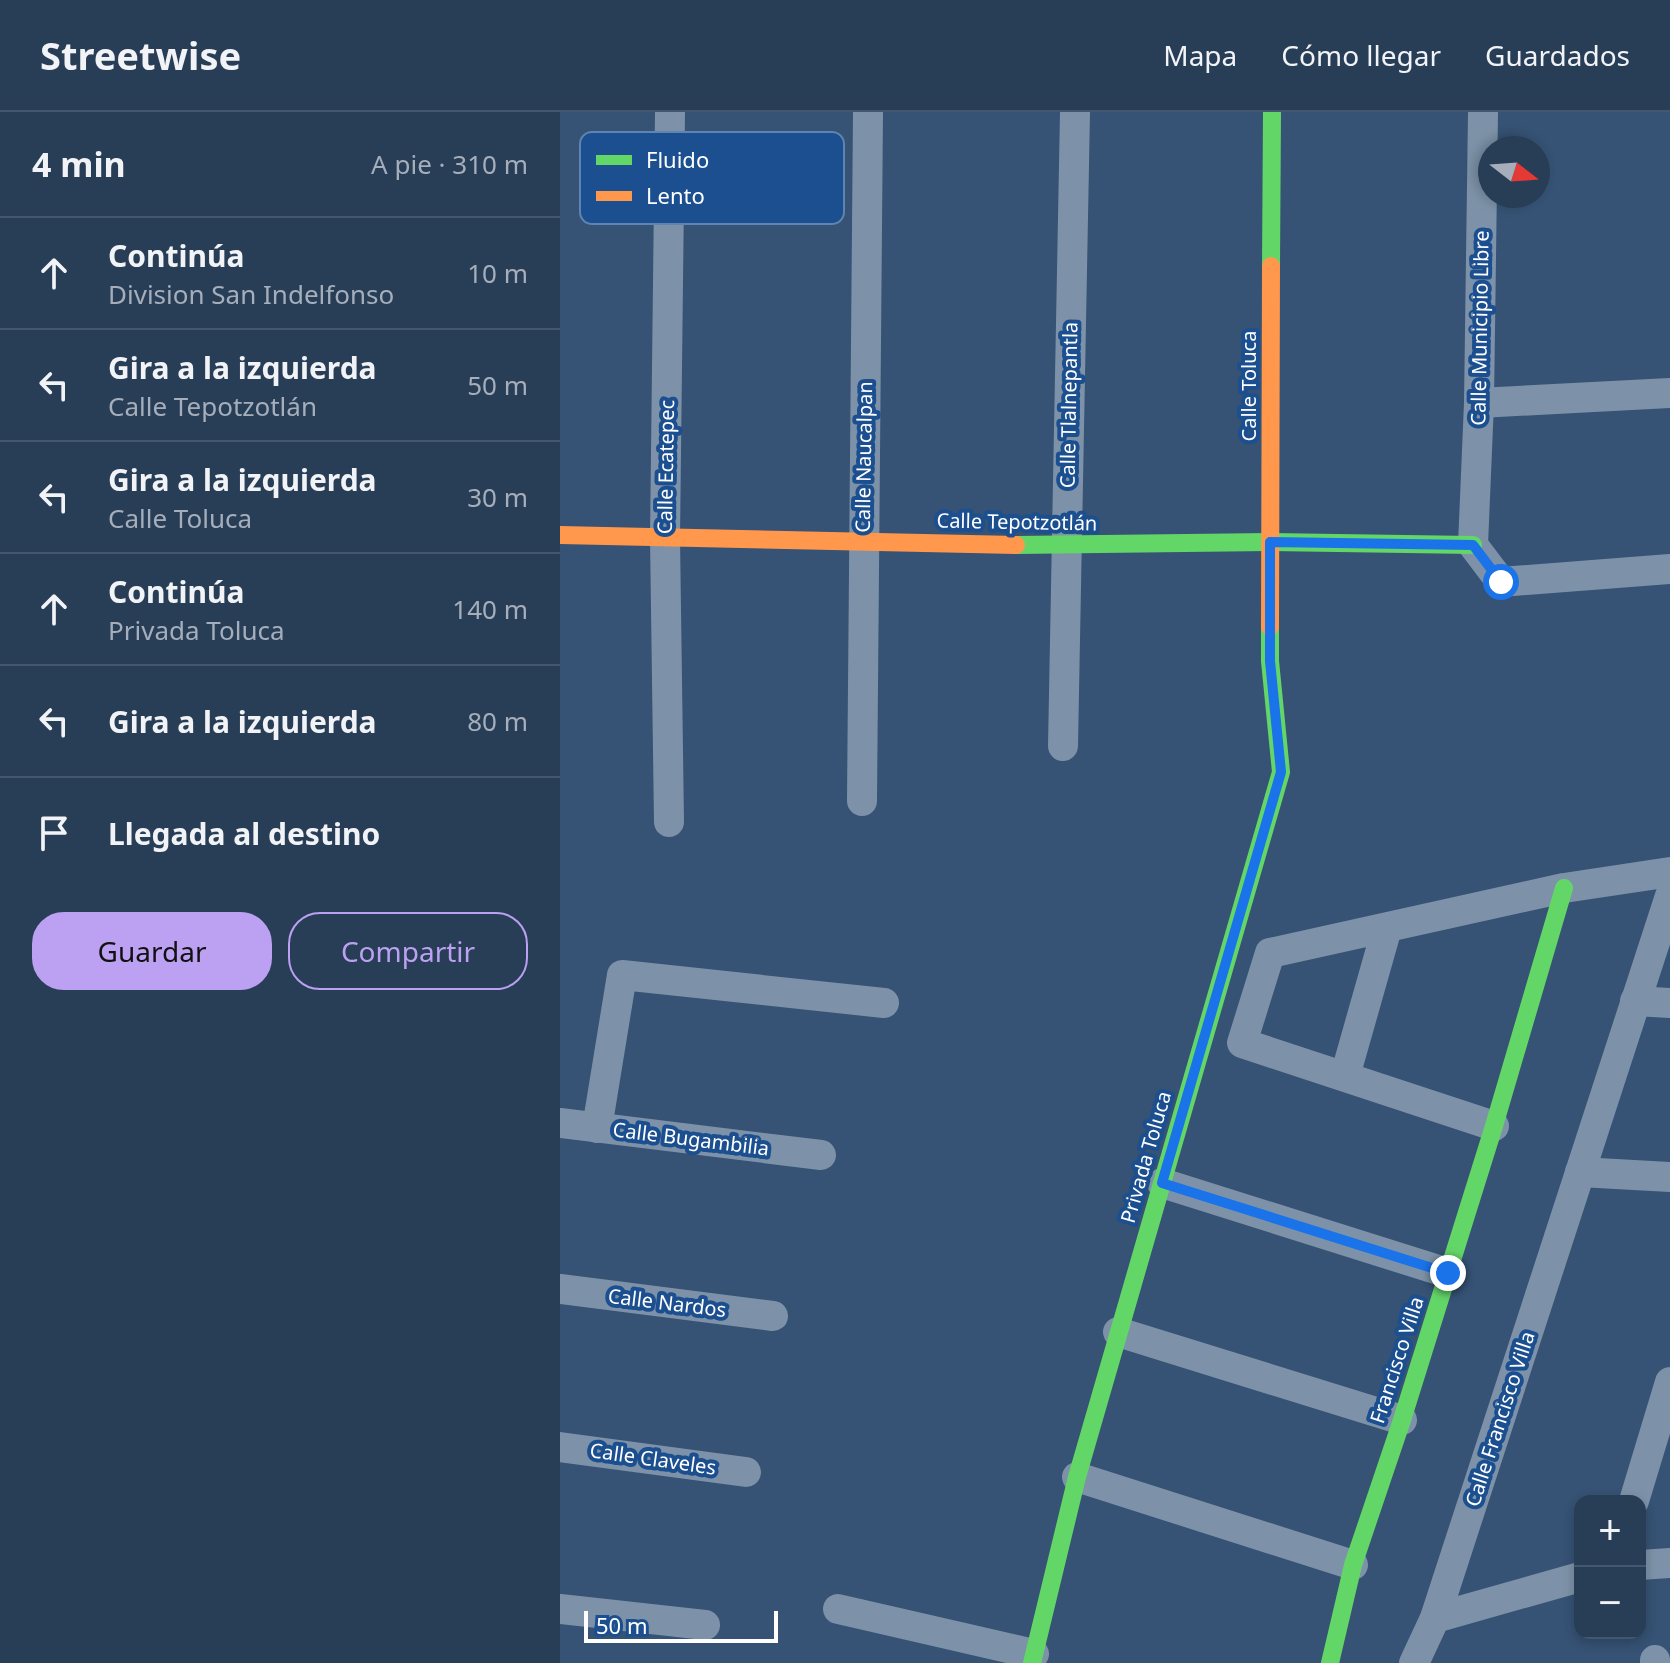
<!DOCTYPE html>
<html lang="es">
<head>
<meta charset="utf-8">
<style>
	:root { --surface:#283e57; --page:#30455d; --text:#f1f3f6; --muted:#a5aeba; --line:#44576d; --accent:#bca0f2 }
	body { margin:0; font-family:"Noto Sans",sans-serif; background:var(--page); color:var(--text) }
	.controls { position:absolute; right:24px; bottom:24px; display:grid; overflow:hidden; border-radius:16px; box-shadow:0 4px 12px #0003 }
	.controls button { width:72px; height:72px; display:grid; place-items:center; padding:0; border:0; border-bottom:2px solid var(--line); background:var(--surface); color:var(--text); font:40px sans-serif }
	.compass { position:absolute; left:918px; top:24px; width:72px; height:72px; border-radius:50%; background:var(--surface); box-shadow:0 4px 12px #0003; rotate:107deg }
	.scale { position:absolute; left:24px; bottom:20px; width:194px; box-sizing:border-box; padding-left:8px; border:4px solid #fff; border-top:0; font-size:22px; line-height:28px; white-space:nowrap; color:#fff; -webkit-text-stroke:6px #1b4f8f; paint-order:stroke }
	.stop { position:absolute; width:24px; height:24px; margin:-18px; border:6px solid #1a73e8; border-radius:50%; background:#fff }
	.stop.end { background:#1a73e8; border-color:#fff; box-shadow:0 2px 8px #0008 }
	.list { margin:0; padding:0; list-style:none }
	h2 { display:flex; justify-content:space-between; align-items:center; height:104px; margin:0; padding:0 32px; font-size:34px }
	h2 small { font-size:26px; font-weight:400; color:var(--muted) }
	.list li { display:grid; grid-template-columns:52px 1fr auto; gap:24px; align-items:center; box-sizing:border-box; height:112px; padding:0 32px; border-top:2px solid var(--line) }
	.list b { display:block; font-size:30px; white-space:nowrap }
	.list p { margin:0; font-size:26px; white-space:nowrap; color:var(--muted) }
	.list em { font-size:26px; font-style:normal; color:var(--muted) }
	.actions { display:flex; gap:16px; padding:24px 32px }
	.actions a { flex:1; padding:18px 0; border:2px solid var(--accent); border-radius:32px; text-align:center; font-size:28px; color:var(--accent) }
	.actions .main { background:var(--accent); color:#111 }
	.icon { flex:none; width:44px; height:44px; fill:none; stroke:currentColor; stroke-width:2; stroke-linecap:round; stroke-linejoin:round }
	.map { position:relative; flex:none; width:1110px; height:1551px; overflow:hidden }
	header { display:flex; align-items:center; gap:48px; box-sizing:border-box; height:112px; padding:0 40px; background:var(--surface); border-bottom:2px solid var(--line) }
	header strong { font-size:38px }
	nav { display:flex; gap:44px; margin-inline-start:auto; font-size:28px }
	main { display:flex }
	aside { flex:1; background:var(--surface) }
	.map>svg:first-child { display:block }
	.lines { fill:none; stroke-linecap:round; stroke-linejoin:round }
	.street { stroke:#7d92a8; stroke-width:30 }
	.fast { stroke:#63d668; stroke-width:18 }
	.slow { stroke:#ff974d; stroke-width:18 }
	.route { stroke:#1a73e8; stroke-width:10 }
	.labels { text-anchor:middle; stroke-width:8; stroke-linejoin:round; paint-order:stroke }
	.street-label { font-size:20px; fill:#fff; stroke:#1b4f8f }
	.key { fill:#1b4f8f; stroke:#5f84b1; stroke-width:2 }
	.key-label { font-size:22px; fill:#fff }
</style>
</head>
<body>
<header>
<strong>Streetwise</strong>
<nav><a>Mapa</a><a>Cómo llegar</a><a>Guardados</a></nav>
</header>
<main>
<aside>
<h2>4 min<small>A pie · 310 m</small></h2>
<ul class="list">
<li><svg class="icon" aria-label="ahead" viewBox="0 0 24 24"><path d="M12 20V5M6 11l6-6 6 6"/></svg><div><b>Continúa</b><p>Division San Indelfonso</p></div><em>10 m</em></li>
<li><svg class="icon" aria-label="left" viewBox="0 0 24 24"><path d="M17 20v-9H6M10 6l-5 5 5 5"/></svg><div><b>Gira a la izquierda</b><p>Calle Tepotzotlán</p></div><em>50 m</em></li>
<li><svg class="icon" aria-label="left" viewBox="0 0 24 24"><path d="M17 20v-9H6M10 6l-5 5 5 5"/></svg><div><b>Gira a la izquierda</b><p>Calle Toluca</p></div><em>30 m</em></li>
<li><svg class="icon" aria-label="ahead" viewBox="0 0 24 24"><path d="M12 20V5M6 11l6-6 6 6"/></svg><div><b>Continúa</b><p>Privada Toluca</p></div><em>140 m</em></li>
<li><svg class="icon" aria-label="left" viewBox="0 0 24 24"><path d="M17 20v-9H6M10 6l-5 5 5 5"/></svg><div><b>Gira a la izquierda</b></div><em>80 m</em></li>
<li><svg class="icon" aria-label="arrive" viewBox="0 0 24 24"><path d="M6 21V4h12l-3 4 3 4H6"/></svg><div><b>Llegada al destino</b></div></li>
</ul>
<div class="actions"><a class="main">Guardar</a><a>Compartir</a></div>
</aside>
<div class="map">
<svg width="1110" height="1551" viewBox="0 0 1110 1551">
	<rect width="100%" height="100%" fill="#365274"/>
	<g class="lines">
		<g class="street">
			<path d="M923,0l-4,291 -6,142 28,37 169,-13"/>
			<path d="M919,291l191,-10"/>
			<path d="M503,634l12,-634"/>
			<path d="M302,689l6,-689"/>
			<path d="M109,710l-4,-284 5,-426"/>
			<path d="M1075,889l35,2"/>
			<path d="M785,964l42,-148"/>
			<path d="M0,1011l261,32"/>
			<path d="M934,1014l-252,-83 28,-90 294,-65 106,-16"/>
			<path d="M37,1016l25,-153 262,28"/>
			<path d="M1020,1060l90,5"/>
			<path d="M602,1071l286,90"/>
			<path d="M0,1177l213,27"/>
			<path d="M558,1220l284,88"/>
			<path d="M0,1335l186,25"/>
			<path d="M517,1365l276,88"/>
			<path d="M1074,1389l36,-119"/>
			<path d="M1080,1453l30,-2"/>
			<path d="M0,1497l145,16"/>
			<path d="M278,1497l196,45"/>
			<path d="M875,1506l145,-41"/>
			<path d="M1095,1548v3"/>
			<path d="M854,1551l21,-45 235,-722"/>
		</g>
		<g class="fast">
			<path d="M711,154l1,-154"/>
			<path d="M456,433l254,-3 203,3"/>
			<path d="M472,1551l45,-186 204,-705 -11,-111v-34"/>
			<path d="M770,1551l23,-98 49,-145 92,-294 70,-238"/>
		</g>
		<g class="slow">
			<path d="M0,423l456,10"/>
			<path d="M710,515l1,-361"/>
		</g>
	</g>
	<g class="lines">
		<path class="route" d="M888,1161l-286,-90 119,-411 -11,-111v-119l203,3 28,37"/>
	</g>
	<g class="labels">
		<g class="street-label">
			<text transform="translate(920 216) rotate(-89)" y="7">Calle Municipio Libre</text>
			<text transform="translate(689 274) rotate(-90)" y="7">Calle Toluca</text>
			<text transform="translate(509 293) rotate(-89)" y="7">Calle Tlalnepantla</text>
			<text transform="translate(304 345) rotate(-89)" y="7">Calle Naucalpan</text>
			<text transform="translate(106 355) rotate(-89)" y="7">Calle Ecatepec</text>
			<text transform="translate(457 410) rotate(1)" y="7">Calle Tepotzotlán</text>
			<text transform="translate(131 1027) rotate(7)" y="7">Calle Bugambilia</text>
			<text transform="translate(586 1045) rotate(-74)" y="7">Privada Toluca</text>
			<text transform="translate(107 1191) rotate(7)" y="7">Calle Nardos</text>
			<text transform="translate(837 1248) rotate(-72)" y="7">Francisco Villa</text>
			<text transform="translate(940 1307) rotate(-72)" y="7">Calle Francisco Villa</text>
			<text transform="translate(93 1347) rotate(8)" y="7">Calle Claveles</text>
		</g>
	</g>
	<rect x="20" y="20" width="264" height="92" rx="12" class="key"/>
	<rect x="36" y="43" width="36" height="10" fill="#63d668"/>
	<rect x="36" y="79" width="36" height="10" fill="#ff974d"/>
	<g class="key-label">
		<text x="86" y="56">Fluido</text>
		<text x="86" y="92">Lento</text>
	</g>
</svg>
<div class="controls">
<button>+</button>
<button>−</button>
</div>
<svg class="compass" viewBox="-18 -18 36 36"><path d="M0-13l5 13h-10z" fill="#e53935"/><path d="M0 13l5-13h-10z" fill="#a5aeba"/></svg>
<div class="scale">50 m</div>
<div class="stop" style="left:941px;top:470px"></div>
<div class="stop end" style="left:888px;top:1161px"></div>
</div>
</main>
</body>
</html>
